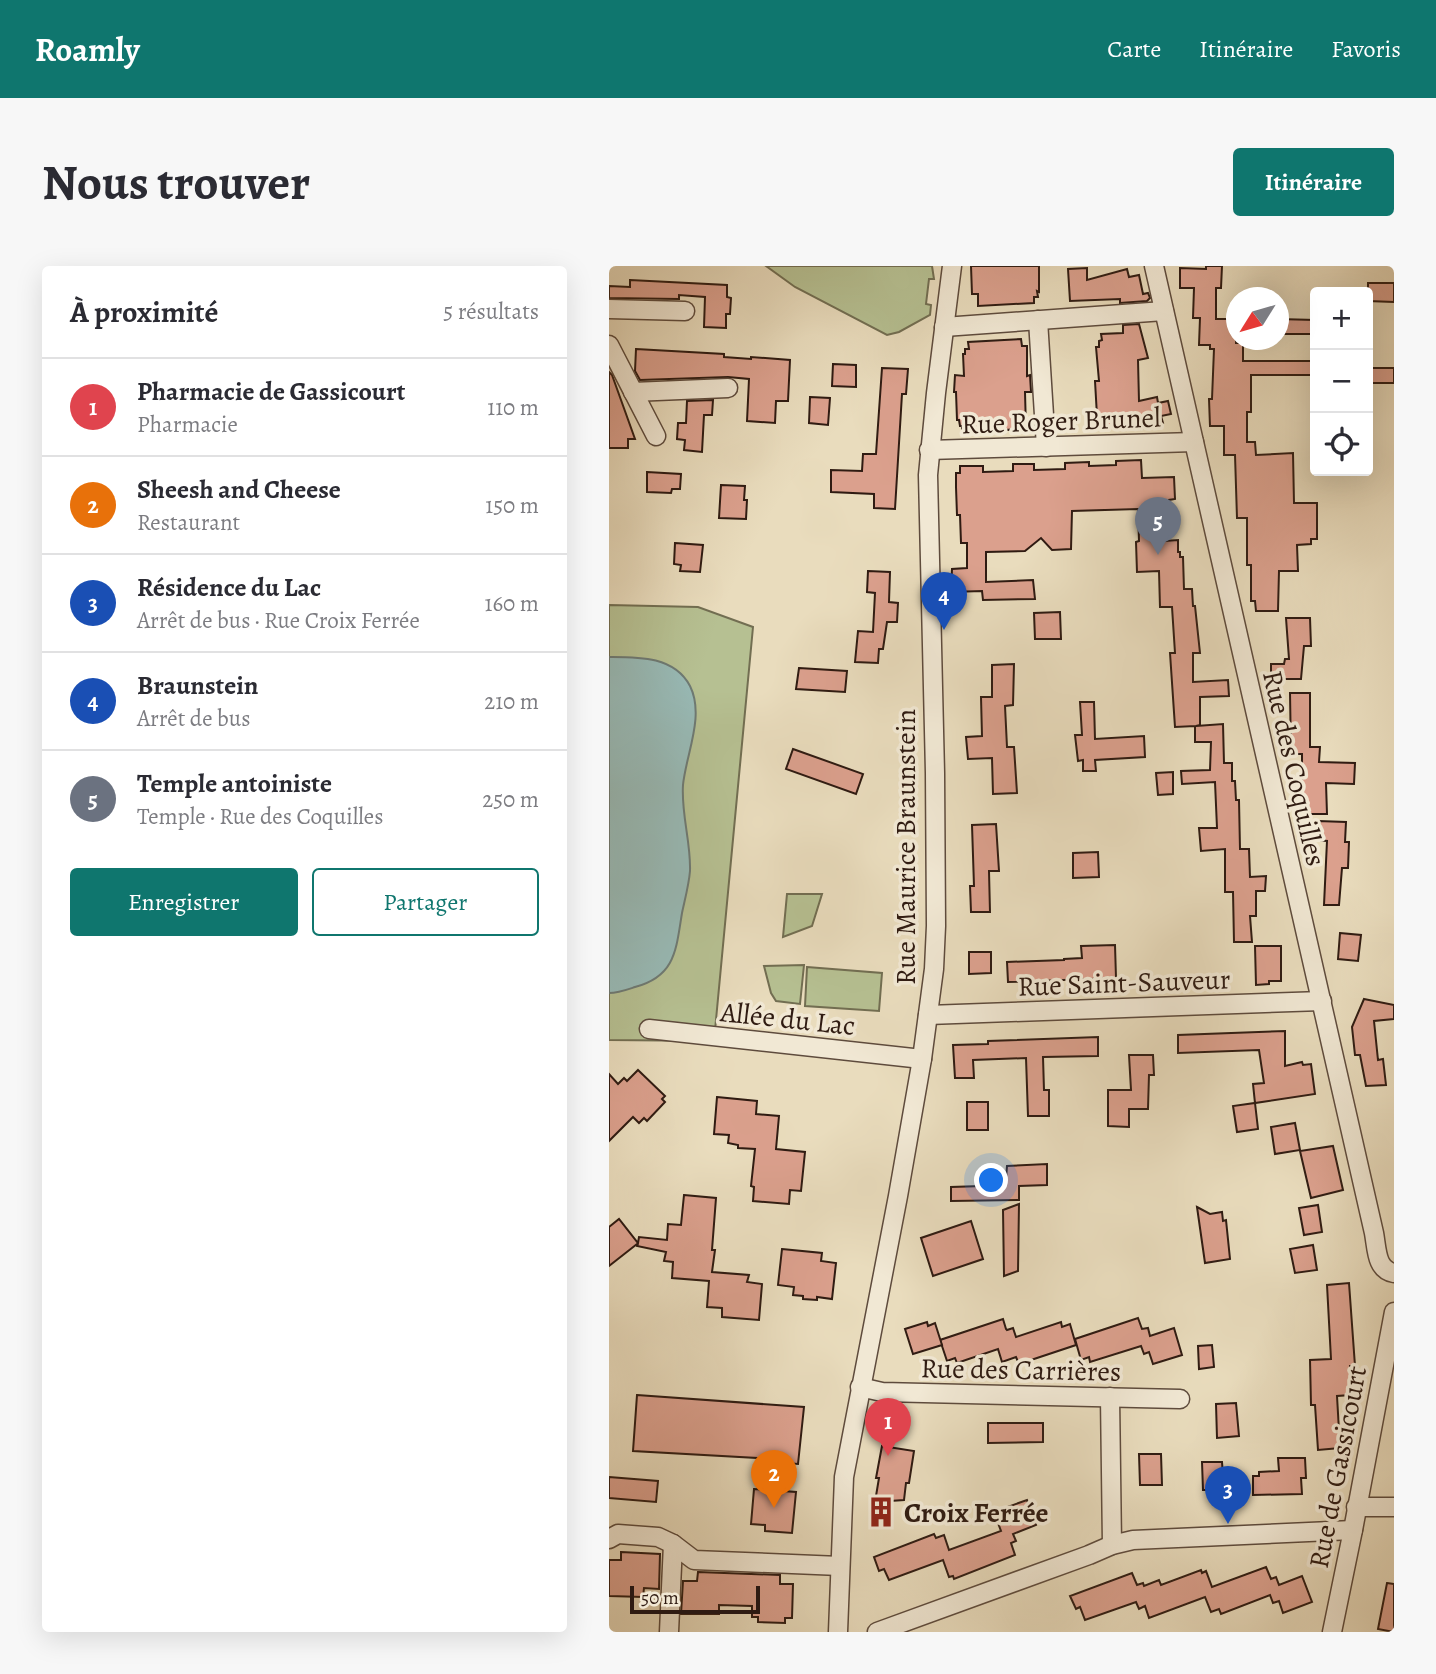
<!DOCTYPE html>
<html lang="fr">
<head>
<meta charset="utf-8">
<style>
	:root { --surface:#fff; --page:#f7f7f7; --text:#2b2b33; --muted:#7c7c81; --line:#e1e1e2; --accent:#0f766e }
	body { margin:0; font-family:Alegreya,serif; background:var(--page); color:var(--text) }
	.controls { position:absolute; right:21px; top:21px; display:grid; overflow:hidden; border-radius:7px; box-shadow:0 7px 28px #0002 }
	.controls button { width:63px; height:63px; display:grid; place-items:center; padding:0; border:0; border-bottom:2px solid var(--line); background:var(--surface); color:var(--text); font:35px sans-serif }
	.compass { position:absolute; left:617px; top:21px; width:63px; height:63px; border-radius:50%; background:var(--surface); box-shadow:0 7px 28px #0002; rotate:233deg }
	.scale { position:absolute; left:21px; bottom:18px; width:130px; box-sizing:border-box; padding-left:7px; border:4px solid #2f1b12; border-top:0; font-size:19px; line-height:24px; white-space:nowrap; color:#2f1b12; -webkit-text-stroke:5px #f1e8d4; paint-order:stroke }
	.you { position:absolute; left:383px; top:915px; width:24px; height:24px; margin:-18px; border:5px solid #fff; border-radius:50%; background:#1a73e8; box-shadow:0 0 0 10px #1a73e833 }
	.badge { display:grid; place-items:center; width:46px; height:46px; border-radius:50%; background:var(--accent); color:#fff; font-size:23px; font-weight:700 }
	.pin { position:absolute; translate:-50% -58px; filter:drop-shadow(0 2px 4px #0008) }
	.pin::after { content:''; position:absolute; top:37px; width:24px; height:21px; background:inherit; clip-path:polygon(0 0,100% 0,50% 100%) }
	.list { margin:0; padding:0; list-style:none }
	h2 { display:flex; justify-content:space-between; align-items:center; height:91px; margin:0; padding:0 28px; font-size:30px }
	h2 small { font-size:23px; font-weight:400; color:var(--muted) }
	.list li { display:grid; grid-template-columns:46px 1fr auto; gap:21px; align-items:center; box-sizing:border-box; height:98px; padding:0 28px; border-top:2px solid var(--line) }
	.list b { display:block; font-size:26px; white-space:nowrap }
	.list p { margin:0; font-size:23px; white-space:nowrap; color:var(--muted) }
	.list em { font-size:23px; font-style:normal; color:var(--muted) }
	.actions { display:flex; gap:14px; padding:21px 28px }
	.actions a { flex:1; padding:16px 0; border:2px solid var(--accent); border-radius:7px; text-align:center; font-size:24px; color:var(--accent) }
	.actions .main { background:var(--accent); color:#fff }
	.icon { flex:none; width:38px; height:38px; fill:none; stroke:currentColor; stroke-width:2; stroke-linecap:round; stroke-linejoin:round }
	.map { position:relative; flex:none; width:785px; height:1366px; overflow:hidden; border-radius:7px }
	header { display:flex; align-items:center; gap:42px; box-sizing:border-box; height:98px; padding:0 35px; background:var(--accent); color:#fff }
	header strong { font-size:33px }
	nav { display:flex; gap:38px; margin-inline-start:auto; font-size:24px }
	.intro { display:flex; align-items:center; justify-content:space-between; box-sizing:border-box; height:168px; padding:0 42px }
	h1 { margin:0; font-size:49px }
	.button { padding:18px 32px; border-radius:7px; background:var(--accent); color:#fff; font-size:24px; font-weight:700 }
	main { display:flex; gap:42px; padding:0 42px }
	aside { flex:1; background:var(--surface); border-radius:7px; box-shadow:0 7px 28px #0002 }
	.map>svg:first-child { display:block }
	.green { fill:#b6c092; stroke:#726e52; stroke-width:2 }
	.water { fill:#98bab6; stroke:#6e7a74; stroke-width:2 }
	.building { fill:#dba08d; stroke:#2f1b12; stroke-width:2 }
	.lines { fill:none; stroke-linecap:round; stroke-linejoin:round }
	.minor-casing { stroke:#5e4b3d; stroke-width:21 }
	.minor { stroke:#f1e8d4; stroke-width:18 }
	.labels { text-anchor:middle; stroke-width:7; stroke-linejoin:round; paint-order:stroke }
	.street-label { font-size:28px; fill:#2f1b12; stroke:#f1e8d4 }
	.poi-label { font-size:28px; font-weight:bold; fill:#2f1b12; stroke:#f1e8d4; text-anchor:start }
</style>
</head>
<body>
<header>
<strong>Roamly</strong>
<nav><a>Carte</a><a>Itinéraire</a><a>Favoris</a></nav>
</header>
<div class="intro"><h1>Nous trouver</h1><a class="button">Itinéraire</a></div>
<main>
<aside>
<h2>À proximité<small>5 résultats</small></h2>
<ul class="list">
<li><span class="badge" style="background:#e0444e">1</span><div><b>Pharmacie de Gassicourt</b><p>Pharmacie</p></div><em>110 m</em></li>
<li><span class="badge" style="background:#e8710a">2</span><div><b>Sheesh and Cheese</b><p>Restaurant</p></div><em>150 m</em></li>
<li><span class="badge" style="background:#1a4fb4">3</span><div><b>Résidence du Lac</b><p>Arrêt de bus · Rue Croix Ferrée</p></div><em>160 m</em></li>
<li><span class="badge" style="background:#1a4fb4">4</span><div><b>Braunstein</b><p>Arrêt de bus</p></div><em>210 m</em></li>
<li><span class="badge" style="background:#6b7280">5</span><div><b>Temple antoiniste</b><p>Temple · Rue des Coquilles</p></div><em>250 m</em></li>
</ul>
<div class="actions"><a class="main">Enregistrer</a><a>Partager</a></div>
</aside>
<div class="map">
<svg width="785" height="1366" viewBox="0 0 785 1366">
	<rect width="100%" height="100%" fill="#e9dcbd"/>
	<filter id="stains"><feTurbulence type="fractalNoise" baseFrequency=".00286" numOctaves="4"/><feColorMatrix values="0 0 0 0 .2 0 0 0 0 .09 0 0 0 0 .02 0 0 0 .5 -.17"/></filter>
	<radialGradient id="worn" r=".72"><stop offset=".6" stop-color="#630" stop-opacity="0"/><stop offset="1" stop-color="#630" stop-opacity=".3"/></radialGradient>
	<g class="green">
		<path d="M157,0h166l2,13h-5l-3,25 5,1 -1,10 -31,17 -12,3 -92,-48z"/>
		<path d="M0,339l89,2 55,20 -39,414 -105,-1z"/>
		<path d="M178,628h35l-10,32 -29,11z"/>
		<path d="M195,699l-4,39 -24,-3 -5,-8 -7,-27z"/>
		<path d="M198,701l75,6 -3,38 -74,-5z"/>
	</g>
	<path class="water" d="M0,391c29,0 65,-1 81,29 15,30 -4,68 -7,99 -2,29 8,57 7,86 -1,13 -5,28 -8,42 -6,36 -6,63 -47,74 -9,3 -17,6 -26,6z"/>
	<g class="building">
		<path d="M362,0h68v26l-2,-1 1,6h-4v6l-56,3v-12h-6z"/>
		<path d="M597,0h16l-1,22h-5v31h20v24h7v18h72v14h-64v37h-4v30h8l1,13 37,-2 1,50h23v36h-6v5l-14,1 1,26h-19l-1,40h-22l-1,-10h-4v-36h-4v-47h-10l-2,-63h-11v-29h-14l-1,-27h3l2,-50h-4v-4h-11l1,-27h-7l1,-30h-14v-20l26,1z"/>
		<path d="M478,2v12l40,-11 2,8 10,-2 4,19 5,-1 2,5 -3,3 -27,2v-4l-50,2 -2,-32z"/>
		<path d="M21,14l97,5v12l4,1 -1,16h-4v14l-22,-1 1,-30 -26,-2v4l-70,-1v-12l21,1z"/>
		<path d="M759,17h26v19l-26,-1z"/>
		<path d="M669,53l37,1 -1,14h-36z"/>
		<path d="M530,58l9,34 -10,2 1,41 18,-4 1,6 10,-2 3,13 -10,2 2,7 -22,6 -1,-3 -36,1v-6h-4l-1,-5h-2l-2,-35h4l-3,-34h3v-6l3,-1 -1,-6 22,-1v-8z"/>
		<path d="M412,73l1,7h5v30l3,-1 1,17h-6l1,37 -64,3v-6h-2l-1,-6h-2l-1,-28h-2l1,-17 9,1 -1,-22h2v-5h4l-1,-7z"/>
		<path d="M27,83l88,5v3l27,2v-2l39,3 -2,41h-12l-1,22 -28,-2 2,-42 -21,-2 -88,3 -5,-9z"/>
		<path d="M224,98l23,1v22l-24,-1z"/>
		<path d="M273,102l26,1 -2,25h-4l-7,115 -21,-1v-14l-43,-2v-22l31,1 1,-17h13z"/>
		<rect x="759" y="102" width="26" height="15"/>
		<path d="M0,106l3,3 23,64h-7v9h-19z"/>
		<path d="M201,131l20,1 -2,27 -19,-2z"/>
		<path d="M104,134l-1,15h-8l-2,37 -18,-2 1,-10 -8,-1 1,-16h8l1,-22z"/>
		<path d="M532,194l1,18 32,-1 1,22 -6,1 -2,8 -3,1 1,32 13,-1v12h2v5h3l1,32h8l1,17h2l5,47h-7v29l35,-2 1,16 -29,1v28l-4,1 27,-2 1,39h8v18h3l1,19h3l1,49h9l1,28 16,-1 -1,15h-9v25h-6l2,26h-18l-1,-50h-8v-43l-24,2 -2,-23h18l-2,-46 -33,2 -1,-13 29,-1 1,-28h-16v-16l-20,1 -5,-74h5l-3,-46h-12l-1,-36 -22,1 -1,-30 3,-1 -1,-32 -66,2 -1,38 -19,1 -11,-12 -16,13 -39,1v30l47,-2 2,19 -52,1 -1,-9 -31,1 1,-23 15,-1v-25h-6l-1,-28h-3l-1,-28v-14h4v-7h23v6l30,-1v-7h21v6l31,-1v-6l24,-1v4l27,-1v-4z"/>
		<path d="M38,206l34,2 -1,15h-8l-1,4 -24,-1z"/>
		<path d="M112,219l24,1 -1,14h3l-1,19 -27,-1z"/>
		<path d="M66,277l28,2 -3,27 -20,-1 1,-6 -7,-1z"/>
		<path d="M259,305l22,1 -1,30 9,1 -1,19h-10l-4,27h-4l-1,14 -23,-1 3,-31 15,1 2,-39 -8,-1z"/>
		<path d="M451,346l1,27h-26l-1,-26z"/>
		<path d="M677,352h24l1,28h-7l-3,33h-30v-15h13l1,-5h4z"/>
		<path d="M405,398l-1,41 -8,1 2,41h7l3,46 -24,1 -1,-36 -24,1 -2,-22 16,-1 -1,-39h11v-32z"/>
		<path d="M190,402l48,3 -2,21 -49,-3z"/>
		<path d="M681,427h20v54h10l-1,15 36,1 -1,21 -28,-1 1,31h-25v-60h-11z"/>
		<path d="M471,436h14l1,37 49,-3 1,21 -50,3 1,11h-13v-11l-5,1 -3,-26h7z"/>
		<path d="M184,483l70,25 -7,20 -70,-25z"/>
		<path d="M564,506v22l-15,1 -2,-22z"/>
		<path d="M709,555l28,1 -1,20h4l-1,26h-6l-3,37h-15l3,-64 -10,-1z"/>
		<path d="M387,558l3,47h-10l1,41h-19l-1,-26h4l-2,-61z"/>
		<path d="M489,586l1,25 -26,1v-25z"/>
		<path d="M731,667l21,2 -3,26 -20,-2z"/>
		<path d="M506,679l1,33 -108,4 -1,-20 57,-2v-1l18,-1 -1,-12z"/>
		<path d="M646,680h26v35h-12v3l-13,1z"/>
		<path d="M360,686h22v21l-22,1z"/>
		<path d="M755,733l30,6v14l-20,2 4,39 5,-1 3,26 -20,1 -6,-31h-5l-3,-28z"/>
		<path d="M676,765v35l17,-4 1,3 8,-1 4,30 -60,9 -2,-19 11,-1 -5,-33 -81,3v-18z"/>
		<path d="M489,771v19l-55,1 1,33h5v26h-21l-2,-58 -53,2 1,18h-19l-2,-33 35,-1v-3z"/>
		<path d="M520,789h24l1,20h-5l-1,34h-19v18l-21,-1v-36h23z"/>
		<path d="M29,804l27,26 -3,3 3,3 -18,19 -3,-3 -5,5 -6,-6 -24,24v-67l9,10 6,-6 3,3z"/>
		<path d="M108,831l40,4 -1,13 23,2 -3,33 29,3 -4,39 -11,-1 -1,14 -36,-3 1,-14 -3,-1 4,-37 -17,-1v-3l-10,-2 1,-8 -15,-1z"/>
		<rect x="358" y="836" width="21" height="28"/>
		<path d="M646,837l3,26 -21,3 -4,-26z"/>
		<path d="M686,857l5,27 -25,4 -4,-27z"/>
		<path d="M724,880l10,44 -32,8 -11,-47z"/>
		<path d="M438,898v21l-28,1v14l-68,1v-14l31,-1v-6l24,-1 1,-13z"/>
		<path d="M75,929l32,3 -4,52h3l-3,22 37,3 -2,7 15,2 -3,36 -37,-3v-9l-15,-1 2,-26 -37,-3 1,-16 -9,-1 2,-9 -29,-6v-2l-28,22v-39l10,-8 19,24 1,-6 28,3 1,-16 13,1z"/>
		<path d="M410,938l-1,67 -14,5 -1,-66z"/>
		<path d="M709,939l4,27 -18,3 -5,-27z"/>
		<path d="M588,941l13,7 12,-2 1,9 3,-1 4,39 -25,4z"/>
		<path d="M362,955l12,38 -50,17 -12,-38z"/>
		<path d="M704,979l4,25 -22,3 -5,-24z"/>
		<path d="M173,983l40,4 -1,8 15,2 -4,36 -15,-2v3l-14,-1v-3l-10,-1 1,-8 -16,-2z"/>
		<path d="M740,1017l6,83h-5l1,29 -14,1 3,52 -22,2 -3,-45h-4l-1,-45 21,-1 -4,-74z"/>
		<path d="M529,1052l4,11 6,-1 2,8 24,-8 8,27 -29,9 -4,-12 -5,2 -3,-8 -51,16 -1,-5 -8,3 -6,-21z"/>
		<path d="M394,1053l3,10 1,1 6,-2 3,9 45,-15 1,5 8,-3 6,21 -57,19 -3,-7 -14,5 -4,-13 -41,14 -2,-5 -8,3 -7,-21z"/>
		<path d="M318,1056l1,4 7,-3 7,22 -29,9 -8,-25z"/>
		<path d="M603,1079l2,22 -15,2 -1,-23z"/>
		<path d="M28,1129l167,12 -6,57 -41,-3v-3l-124,-7z"/>
		<path d="M627,1137l3,33 -22,2 -1,-34z"/>
		<path d="M379,1157h55v19l-55,1z"/>
		<path d="M273,1180l32,5 -5,32h-3l-2,17 -29,2 4,-24h-3z"/>
		<path d="M530,1188h22l1,31h-22z"/>
		<path d="M669,1192h27l1,20h-5l1,16 -49,1v-19h6v-4l20,-1z"/>
		<path d="M593,1196h20l2,28h-21z"/>
		<path d="M0,1211l49,4 -2,21 -47,-4z"/>
		<path d="M145,1223l42,3 -4,41 -27,-2v-6l-14,-1z"/>
		<path d="M418,1234l9,25 -23,9 3,7 -5,2 4,12 -61,24 -1,-3 -4,1 -6,-17 -54,20 -5,-11 -5,2 -5,-14 60,-23 2,4 8,-3 5,15 52,-19 -3,-8 8,-3 -7,-10z"/>
		<path d="M12,1286l39,2 -1,35 -15,-1 -1,9 -34,-1v-36h12z"/>
		<path d="M657,1301l5,12 5,-2 3,8 23,-9 10,26 -29,11 -4,-12 -6,2 -3,-8 -49,19 -2,-5 -8,3 -6,-15 -56,21 -4,-12 -6,3 -3,-7 -51,18 -5,-13 -4,2 -6,-13 62,-23 5,12 6,-2 1,3 15,-6 2,5 40,-15 1,3 4,-2 6,16z"/>
		<path d="M89,1306l82,3v9h13l-1,34h-7v5l-27,-1v-5h-6v-11l-33,-1v9h-38l2,-33h14z"/>
		<path d="M778,1317l7,1v48l-16,-3z"/>
	</g>
	<g class="lines">
		<g class="minor-casing">
			<g id="minor">
				<path d="M545,0l220,967c3,16 2,37 20,40"/>
				<path d="M0,43l76,2"/>
				<path d="M429,54l8,127"/>
				<path d="M335,61l220,-16"/>
				<path d="M0,79l47,91"/>
				<path d="M24,126l95,-4"/>
				<path d="M320,184l265,-8"/>
				<path d="M319,749l394,-14"/>
				<path d="M40,763l273,30"/>
				<path d="M251,1121l22,5 298,7"/>
				<path d="M501,1131l2,148"/>
				<path d="M747,1241h38"/>
				<path d="M0,1273l9,-5 40,3 15,7 21,16 146,6"/>
				<path d="M60,1366l4,-88"/>
				<path d="M229,1366l6,-155 54,-281 24,-137 12,-90 2,-43 -1,-153 -7,-298 8,-82 16,-127"/>
				<path d="M268,1366l212,-77 23,-10 21,-5 220,-10"/>
				<path d="M723,1366l21,-102 41,-218"/>
			</g>
		</g>
		<use href="#minor" class="minor"/>
	</g>
	<defs>
		<g id="building-bare" transform="scale(2.415)"><path d="M-4-6H4V6H1V3H-1V6H-4ZM-2.5-4.3h1.7v1.8h-1.7ZM.8-4.3h1.7v1.8H.8ZM-2.5-1h1.7V.8h-1.7ZM.8-1h1.7V.8H.8Z" fill="#8f2418" stroke="#f1e8d4" stroke-width="2.5" paint-order="stroke"/></g>
	</defs>
	<g fill-rule="evenodd">
		<use href="#building-bare" x="272" y="1246"/>
	</g>
	<g class="labels">
		<g class="street-label">
			<text transform="translate(452 154) rotate(-2)" y="10">Rue Roger Brunel</text>
			<text transform="translate(686 502) rotate(77)" y="10">Rue des Coquilles</text>
			<text transform="translate(296 581) rotate(-90)" y="10">Rue Maurice Braunstein</text>
			<text transform="translate(515 716) rotate(-2)" y="10">Rue Saint-Sauveur</text>
			<text transform="translate(179 752) rotate(6)" y="10">Allée du Lac</text>
			<text transform="translate(412 1103) rotate(1)" y="10">Rue des Carrières</text>
			<text transform="translate(728 1201) rotate(-79)" y="10">Rue de Gassicourt</text>
		</g>
		<g class="poi-label">
			<text x="295" y="1256">Croix Ferrée</text>
		</g>
	</g>
	<rect width="100%" height="100%" filter="url(#stains)"/>
	<rect width="100%" height="100%" fill="url(#worn)"/>
</svg>
<div class="controls">
<button>+</button>
<button>−</button>
<button><svg class="icon" aria-label="locate" viewBox="0 0 24 24"><circle cx="12" cy="12" r="6"/><path d="M12 2v4M12 18v4M2 12h4M18 12h4"/></svg></button>
</div>
<svg class="compass" viewBox="-18 -18 36 36"><path d="M0-13l5 13h-10z" fill="#e53935"/><path d="M0 13l5-13h-10z" fill="#7c7c81"/></svg>
<div class="scale">50 m</div>
<div class="you"></div>
<div class="pin badge" style="left:279px;top:1190px;background:#e0444e">1</div>
<div class="pin badge" style="left:165px;top:1242px;background:#e8710a">2</div>
<div class="pin badge" style="left:619px;top:1258px;background:#1a4fb4">3</div>
<div class="pin badge" style="left:335px;top:364px;background:#1a4fb4">4</div>
<div class="pin badge" style="left:549px;top:289px;background:#6b7280">5</div>
</div>
</main>
</body>
</html>
